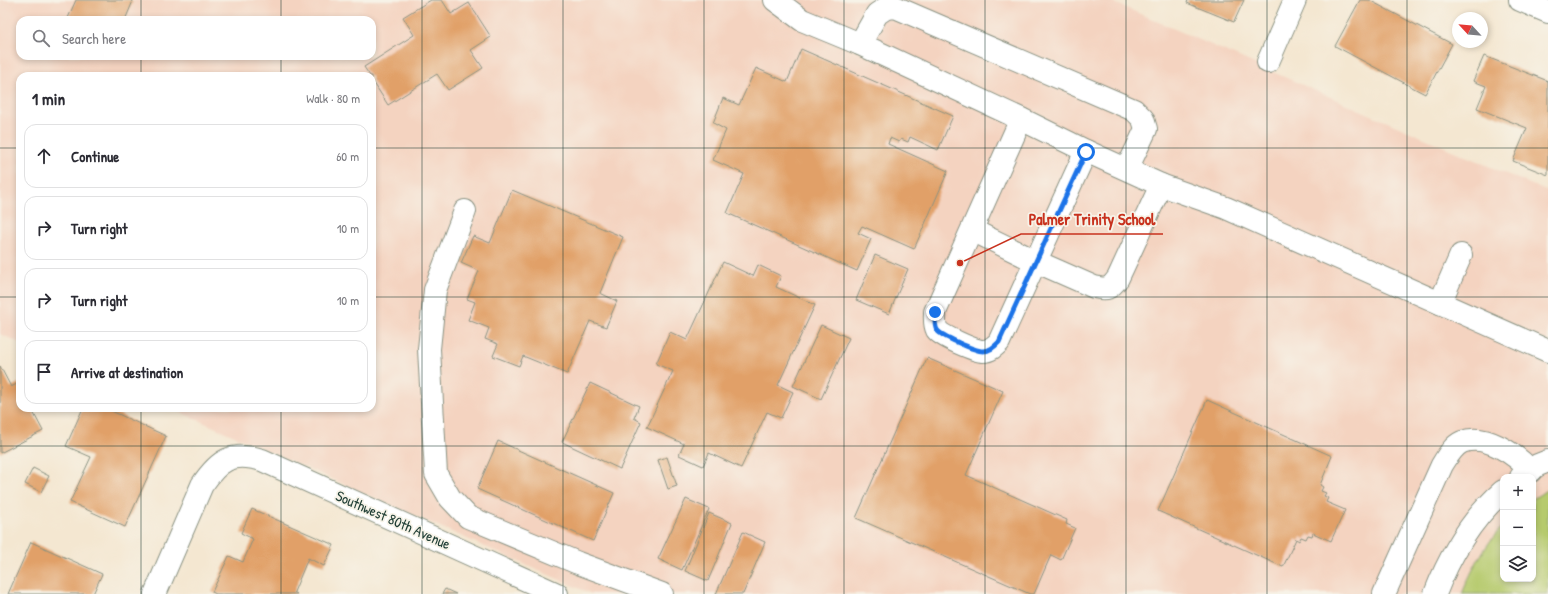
<!DOCTYPE html>
<html lang="en">
<head>
<meta charset="utf-8">
<style>
	:root { --surface:#fff; --page:#f7f7f7; --text:#2b2b33; --muted:#7c7c81; --line:#e1e1e2 }
	body { margin:0; font-family:"Patrick Hand",sans-serif; background:var(--page); color:var(--text) }
	.controls { position:absolute; right:12px; bottom:12px; display:grid; overflow:hidden; border-radius:8px; box-shadow:0 2px 6px #0003 }
	.controls button { width:36px; height:36px; display:grid; place-items:center; padding:0; border:0; border-bottom:1px solid var(--line); background:var(--surface); color:var(--text); font:20px sans-serif }
	.compass { position:absolute; left:1452px; top:12px; width:36px; height:36px; border-radius:50%; background:var(--surface); box-shadow:0 2px 6px #0003; rotate:296deg }
	.stop { position:absolute; width:12px; height:12px; margin:-9px; border:3px solid #1a73e8; border-radius:50%; background:#fff }
	.stop.end { background:#1a73e8; border-color:#fff; box-shadow:0 1px 4px #0008 }
	.list { margin:0; padding:0; list-style:none }
	h2 { display:flex; justify-content:space-between; align-items:center; height:52px; margin:0; padding:0 16px; font-size:17px }
	h2 small { font-size:13px; font-weight:400; color:var(--muted) }
	.list li { display:grid; grid-template-columns:26px 1fr auto; gap:12px; align-items:center; box-sizing:border-box; height:64px; margin:0 8px 8px; padding:0 8px; border:1px solid var(--line); border-radius:12px }
	.list b { display:block; font-size:15px; white-space:nowrap }
	.list em { font-size:13px; font-style:normal; color:var(--muted) }
	.icon { flex:none; width:22px; height:22px; fill:none; stroke:currentColor; stroke-width:2; stroke-linecap:round; stroke-linejoin:round }
	.map { position:relative; flex:none; width:1548px; height:594px; overflow:hidden }
	.search { position:absolute; background:var(--surface); box-shadow:0 2px 6px #0003; left:16px; top:16px; width:360px; height:44px; display:flex; align-items:center; gap:10px; box-sizing:border-box; padding:0 14px; border-radius:12px; color:var(--muted); font-size:15px }
	.panel { position:absolute; background:var(--surface); box-shadow:0 2px 6px #0003; left:16px; top:72px; width:360px; height:340px; border-radius:12px }
	.map>svg:first-child { display:block }
	.built { fill:#f4d3c0; fill-rule:evenodd }
	.green { fill:#b6ca6d; stroke:#6a8450 }
	.building { fill:#e1a067 }
	.lines { fill:none; stroke-linecap:round; stroke-linejoin:round }
	.minor-casing { stroke:#8a9282; stroke-width:24 }
	.minor { stroke:#fff; stroke-width:22 }
	.route { stroke:#1a73e8; stroke-width:5 }
	.grid { fill:none; stroke:#1f3d34; stroke-width:1; stroke-opacity:0.55 }
	.labels { text-anchor:middle; stroke-width:3.5; stroke-linejoin:round; paint-order:stroke }
	.street-label { font-size:15px; fill:#1f3d34; stroke:#f7f3e8 }
	.leader { fill:none; stroke:#c8321e; stroke-width:1.5 }
	.callout-dot { fill:#c8321e; stroke:#f7f3e8; stroke-width:1.5 }
	.callout-label { font-size:16px; text-anchor:middle; font-weight:bold; fill:#c8321e; stroke:#f7f3e8; stroke-width:3.5; stroke-linejoin:round; paint-order:stroke }
</style>
</head>
<body>
<div class="map">
<svg width="1548" height="594" viewBox="0 0 1548 594">
	<rect width="100%" height="100%" fill="#f7f3e8"/>
	<filter id="ink" filterUnits="userSpaceOnUse"><feTurbulence type="fractalNoise" baseFrequency=".025" numOctaves="2"/><feDisplacementMap in="SourceGraphic" scale="8" xChannelSelector="R" yChannelSelector="G"/><feConvolveMatrix kernelMatrix="1 2 1 2 8 2 1 2 1" color-interpolation-filters="sRGB"/></filter>
	<filter id="wash" filterUnits="userSpaceOnUse"><feTurbulence type="fractalNoise" baseFrequency=".012" numOctaves="4" result="noise"/><feDisplacementMap in="SourceGraphic" scale="16" xChannelSelector="R" yChannelSelector="G"/><feGaussianBlur stdDeviation="0.9" result="paint"/><feColorMatrix in="noise" values="0 0 0 0 0 0 0 0 0 0 0 0 0 0 0 0 0 1.4 0 .05"/><feComposite in="paint" operator="in"/></filter>
	<g filter="url(#wash)">
		<rect width="100%" height="100%" fill="#f4e7d1"/>
		<path class="built" d="M0,0h1108l440,192v402h-956l-421,-186h201v-332h-352v267l-20,-9zM20,20h352v36h-352zM1503,477h30v102h-30z"/>
		<path class="green" d="M1548,489v105h-86c10,-25 22,-48 41,-68v53h30v-80z"/>
		<g id="blocks">
			<g class="building">
				<path d="M76,0h55l2,1 -8,19h-53l-4,-2z"/>
				<path d="M431,0h11l9,14 18,-11 22,34 -20,13 12,18 -35,22 -11,-16 -49,31 -16,-25v-4h-2l-6,-9 50,-32 -11,-18z"/>
				<path d="M1188,0h56l-10,22 -47,-19z"/>
				<path d="M1360,0h9l83,44 -27,50 -90,-48z"/>
				<path d="M801,49l152,67 -15,34 -28,-13 -2,5 -7,-3 -2,3 -9,-4 -2,6 60,27 -34,78 -52,-23 -4,7 13,6 -14,32 -130,-58 17,-39 -31,-14 13,-30 -13,-7 10,-25 16,7 17,-37 31,14z"/>
				<path d="M1484,56l64,25v94l-35,-14 14,-33 -50,-20 9,-22 -13,-5z"/>
				<path d="M512,190l111,47 -23,56 17,8 -11,26 -16,-6 -23,53 -44,-18 -4,10 -26,-10 5,-12 -13,-5 4,-11 -21,-8 7,-18 -8,-3 12,-28 -18,-8 12,-27 17,7z"/>
				<path d="M875,255l33,14 -19,45 -33,-14z"/>
				<path d="M723,262l30,14 5,-11 23,11 -5,11 39,18 -37,80 15,7 -12,26 -14,-6 -26,56 -32,-15 -6,13 -24,-11 5,-11 -37,-17 26,-56 -17,-7 14,-32 17,8z"/>
				<path d="M821,325l28,13 -28,61 -28,-13z"/>
				<path d="M927,358l76,33 -37,84 101,45 -1,4 9,4 -14,32 -10,-5 -17,39h-4l-174,-76z"/>
				<path d="M0,366l11,21 8,-4 1,3v22h11l12,23 -43,22z"/>
				<path d="M590,383l49,23 -5,12 7,4 -21,47 -58,-27z"/>
				<path d="M1207,400l125,56 -12,29 3,2 -2,4 5,2 -2,3 4,2 -2,4 19,8 -14,31 -18,-8 -1,3 -4,-1 -2,4 -5,-2 -2,4 -3,-2 -13,28 -125,-56z"/>
				<path d="M83,408h22l61,28 -41,91 -55,-25 21,-45 -25,-11z"/>
				<path d="M498,441l116,52 -21,48 -116,-52z"/>
				<path d="M667,457l10,29 -9,3 -10,-29z"/>
				<path d="M33,468l16,8 -8,16 -16,-8z"/>
				<path d="M686,499l23,10 -27,61 -24,-11z"/>
				<path d="M252,509l82,36 -10,21 -16,-8 -14,34 3,2h-81l-4,-2 17,-36 14,6 10,-23 -12,-6z"/>
				<path d="M709,513l23,10 -24,58 -23,-10z"/>
				<path d="M743,532l22,10 -22,52h-27z"/>
				<path d="M31,542l71,32 -9,20h-85z"/>
				<path d="M445,589l11,5h-14z"/>
			</g>
		</g>
	</g>
	<g filter="url(#ink)">
		<use href="#blocks" fill-opacity="0" stroke="#8a9282" stroke-width="1"/>
		<g class="lines">
			<g class="minor-casing">
				<g id="minor">
					<path d="M775,0l27,20 58,24 161,75 65,32 75,34 65,23 322,143"/>
					<path d="M1520,0l28,12"/>
					<path d="M860,44l17,-30 9,-6 9,-1 239,103 9,9 3,10 -19,40"/>
					<path d="M1268,62l27,-62"/>
					<path d="M1021,119l-86,193c0,6 -1,12 2,18 4,6 38,21 46,21 7,0 11,-4 16,-9l87,-191"/>
					<path d="M465,211l-30,79 -6,59 7,125 14,24 18,19 110,46 84,31"/>
					<path d="M972,230l63,31 59,26c13,3 16,2 24,-9l43,-93"/>
					<path d="M1440,303l21,-48"/>
					<path d="M1521,477l17,-12 10,-4"/>
					<path d="M155,594l47,-109c17,-25 30,-34 60,-25l295,134"/>
					<path d="M1384,594l58,-129c5,-8 11,-19 20,-23 24,-9 53,12 69,29"/>
					<path d="M1435,594c15,-39 36,-75 68,-103"/>
				</g>
			</g>
			<use href="#minor" class="minor"/>
		</g>
	</g>
	<g class="lines" filter="url(#ink)">
		<path class="route" d="M935,312c0,6 -1,12 2,18 4,6 38,21 46,21 7,0 11,-4 16,-9l87,-190"/>
	</g>
	<path class="grid" d="M141,0v20M281,0v20M422,0v594M563,0v594M704,0v594M844,0v594M985,0v594M1126,0v594M1267,0v594M1407,0v594M141,56v20M281,56v20M0,148h20M372,148h1176M0,297h20M372,297h1176M141,408v186M281,408v186M0,446h1548"/>
	<g class="labels">
		<g class="street-label">
			<text transform="translate(393 520) rotate(24)" y="5">Southwest 80th Avenue</text>
		</g>
	</g>
	<path class="leader" d="M960 263L1021 234H1163"/>
	<circle class="callout-dot" cx="960" cy="263" r="4"/>
	<g class="callout-label">
		<text x="1092" y="225">Palmer Trinity School</text>
	</g>
</svg>
<div class="controls">
<button>+</button>
<button>−</button>
<button><svg class="icon" aria-label="layers" viewBox="0 0 24 24"><path d="M12 4l9 5-9 5-9-5zM3 14l9 5 9-5"/></svg></button>
</div>
<svg class="compass" viewBox="-18 -18 36 36"><path d="M0-13l5 13h-10z" fill="#e53935"/><path d="M0 13l5-13h-10z" fill="#7c7c81"/></svg>
<div class="stop" style="left:1086px;top:152px"></div>
<div class="stop end" style="left:935px;top:312px"></div>
<div class="search"><svg class="icon" aria-label="search" viewBox="0 0 24 24"><circle cx="10" cy="10" r="6"/><path d="M15 15l6 6"/></svg>Search here</div>
<section class="panel">
<h2>1 min<small>Walk · 80 m</small></h2>
<ul class="list">
<li><svg class="icon" aria-label="ahead" viewBox="0 0 24 24"><path d="M12 20V5M6 11l6-6 6 6"/></svg><div><b>Continue</b></div><em>60 m</em></li>
<li><svg class="icon" aria-label="right" viewBox="0 0 24 24"><path d="M7 20v-9h11M14 6l5 5-5 5"/></svg><div><b>Turn right</b></div><em>10 m</em></li>
<li><svg class="icon" aria-label="right" viewBox="0 0 24 24"><path d="M7 20v-9h11M14 6l5 5-5 5"/></svg><div><b>Turn right</b></div><em>10 m</em></li>
<li><svg class="icon" aria-label="arrive" viewBox="0 0 24 24"><path d="M6 21V4h12l-3 4 3 4H6"/></svg><div><b>Arrive at destination</b></div></li>
</ul>
</section>
</div>
</body>
</html>
